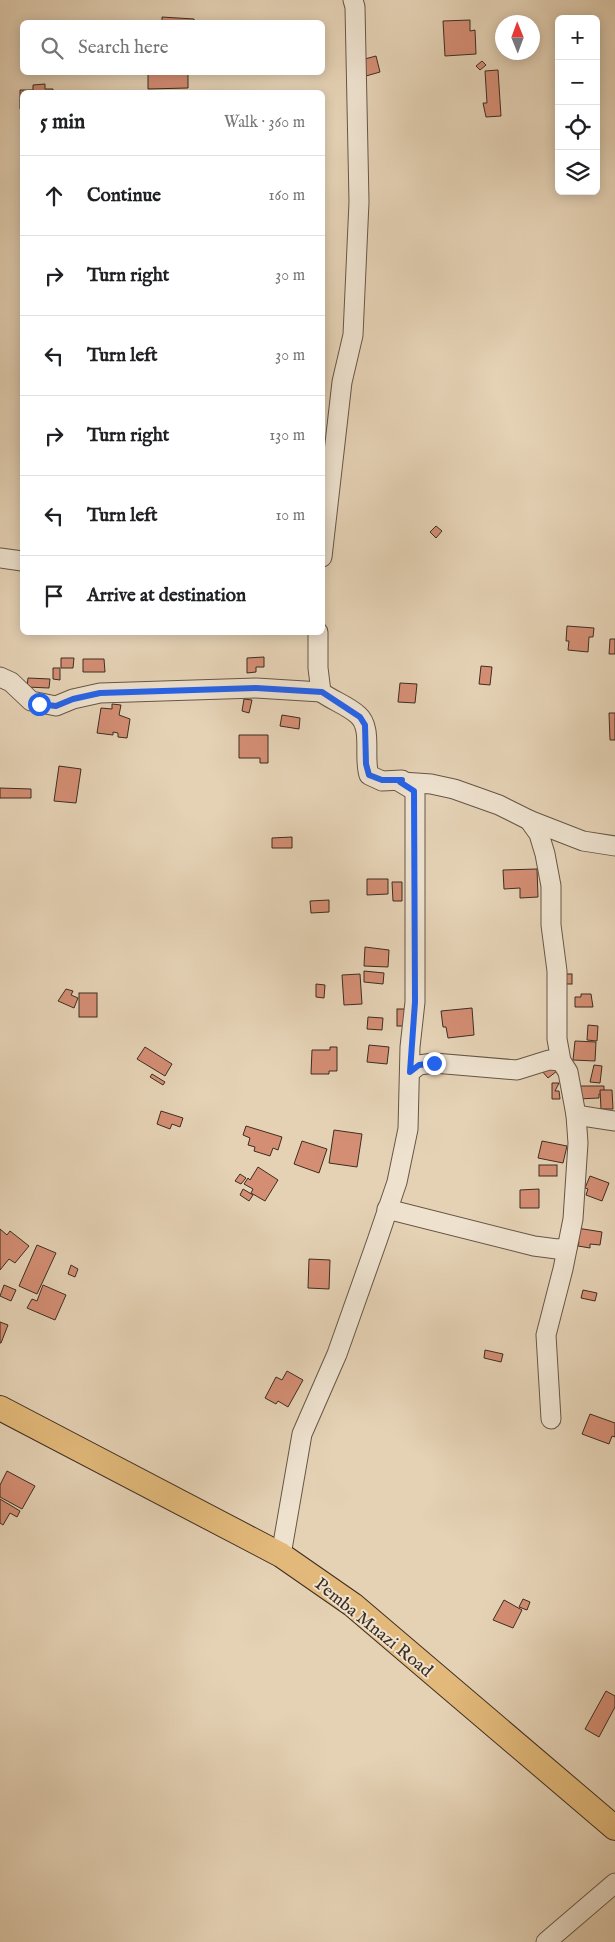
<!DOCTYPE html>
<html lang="en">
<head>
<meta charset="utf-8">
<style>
	:root { --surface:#fff; --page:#f2f2f2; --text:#202124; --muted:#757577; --line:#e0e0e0 }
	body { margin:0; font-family:"IM FELL English",serif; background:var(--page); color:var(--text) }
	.controls { position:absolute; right:15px; top:15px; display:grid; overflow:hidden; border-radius:8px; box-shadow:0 2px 12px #0003 }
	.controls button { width:45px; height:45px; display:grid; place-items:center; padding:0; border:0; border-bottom:1px solid var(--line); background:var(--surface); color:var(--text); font:25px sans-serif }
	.compass { position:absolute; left:495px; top:15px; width:45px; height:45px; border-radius:50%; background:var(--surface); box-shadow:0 2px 12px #0003; rotate:359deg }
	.stop { position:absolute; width:15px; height:15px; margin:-11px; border:4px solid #2563eb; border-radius:50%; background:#fff }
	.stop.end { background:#2563eb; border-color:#fff; box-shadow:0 1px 5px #0008 }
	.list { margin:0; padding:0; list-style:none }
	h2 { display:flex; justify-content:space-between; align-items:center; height:65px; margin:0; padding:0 20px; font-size:21px }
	h2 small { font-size:16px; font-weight:400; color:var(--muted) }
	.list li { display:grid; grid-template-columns:32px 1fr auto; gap:15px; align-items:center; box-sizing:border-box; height:80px; padding:0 20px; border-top:1px solid var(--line) }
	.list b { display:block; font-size:19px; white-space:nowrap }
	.list em { font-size:16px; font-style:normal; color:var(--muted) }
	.icon { flex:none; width:28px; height:28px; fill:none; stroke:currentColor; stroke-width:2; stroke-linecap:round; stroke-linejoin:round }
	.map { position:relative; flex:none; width:615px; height:1942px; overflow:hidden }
	.search { position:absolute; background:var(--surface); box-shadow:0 2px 12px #0003; left:20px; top:20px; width:305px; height:55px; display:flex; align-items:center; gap:12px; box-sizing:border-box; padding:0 18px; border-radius:8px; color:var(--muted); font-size:19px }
	.panel { position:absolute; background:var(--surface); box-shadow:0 2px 12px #0003; left:20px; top:90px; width:305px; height:545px; border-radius:8px }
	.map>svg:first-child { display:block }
	.building { fill:#d48e74; stroke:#3d2d21 }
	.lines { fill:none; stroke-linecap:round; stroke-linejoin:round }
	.minor-casing { stroke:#675646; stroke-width:21 }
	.major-casing { stroke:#3d2d21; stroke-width:26 }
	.minor { stroke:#eee2cf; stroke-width:19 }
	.major { stroke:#e2b97a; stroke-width:24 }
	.route { stroke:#2563eb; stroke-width:6 }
	.labels { text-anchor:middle; stroke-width:4; stroke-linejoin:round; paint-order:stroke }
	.street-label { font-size:18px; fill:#3d2d21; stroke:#eee2cf }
</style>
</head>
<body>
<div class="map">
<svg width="615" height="1942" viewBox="0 0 615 1942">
	<rect width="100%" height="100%" fill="#e5d2b5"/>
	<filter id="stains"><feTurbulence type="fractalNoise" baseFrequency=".004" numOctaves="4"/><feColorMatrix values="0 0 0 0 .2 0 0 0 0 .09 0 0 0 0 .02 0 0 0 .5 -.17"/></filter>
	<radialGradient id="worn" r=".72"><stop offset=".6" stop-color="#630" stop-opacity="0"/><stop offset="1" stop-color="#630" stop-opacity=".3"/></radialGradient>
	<g class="building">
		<path d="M162,17l32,2v3h-32z"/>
		<path d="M470,20v11l5,-1 1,24 -31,2 -2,-35z"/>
		<path d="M376,56l4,16 -14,4 -5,-16z"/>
		<path d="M482,61l4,4 -6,5 -4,-4z"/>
		<path d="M498,70l3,46 -15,1 -3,-14h4l-2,-32z"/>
		<path d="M148,72h40v16l-40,1z"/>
		<path d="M45,84v5h8v3h-31v17h-2v-19h13v-5z"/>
		<path d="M436,526l6,5 -6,7 -6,-6z"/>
		<path d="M567,626l27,2 -1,9h-4l-1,15 -20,-2 1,-9h-3z"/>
		<path d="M610,639h5v15h-6z"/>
		<path d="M264,657v10h-8v5l-9,1v-15z"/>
		<path d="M61,658h13l-1,10h-12z"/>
		<path d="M83,659h21l1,13h-22z"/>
		<path d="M481,666l11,1 -2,18 -11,-1z"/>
		<path d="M53,668h7v12l-7,-1z"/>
		<path d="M28,678l22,1 -1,9 -22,-1z"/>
		<path d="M400,683l17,1 -2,19 -17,-1z"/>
		<path d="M244,699l8,1 -3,13 -7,-2z"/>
		<path d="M112,704l9,1 -2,10 11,4 -3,19 -9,-1v-4l-5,-1v3l-16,-2 4,-25 11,1z"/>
		<path d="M609,713h6v27h-5z"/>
		<path d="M282,715l18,3 -1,11 -19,-3z"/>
		<path d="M239,735h29v28h-8v-5h-21z"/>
		<path d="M59,766l22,3 -5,34 -22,-2z"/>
		<path d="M0,788l31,1v9h-31z"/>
		<path d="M292,837v11h-20v-10z"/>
		<path d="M537,869l1,28 -18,1v-10l-16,1 -1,-19z"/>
		<path d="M367,879h21v15l-21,1z"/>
		<path d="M392,882h10v19h-9z"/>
		<path d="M329,900v12l-18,1 -1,-12z"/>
		<path d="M365,947l24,3 -1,17 -24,-1z"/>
		<path d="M364,971l20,2 -1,11 -19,-2z"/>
		<path d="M360,974l2,30 -18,1 -2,-30z"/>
		<rect x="563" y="974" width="9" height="10"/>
		<path d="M316,984l9,1 -1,13 -8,-1z"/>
		<path d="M66,989l7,2 -2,4 7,3 -4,10 -16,-7z"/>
		<rect x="79" y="993" width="18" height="24"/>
		<path d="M581,994h10l2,13h-18v-10h6z"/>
		<path d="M472,1008l2,27 -26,3 -2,-11h-3l-2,-16z"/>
		<rect x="397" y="1009" width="8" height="17"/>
		<path d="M368,1017l15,1 -1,12 -15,-1z"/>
		<path d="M588,1025l10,1 -1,15 -10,-1z"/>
		<path d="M575,1041l21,1 -1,19 -22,-1z"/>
		<path d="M369,1045l20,2 -2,17 -20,-2z"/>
		<path d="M145,1047l27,17 -7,12 -28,-17z"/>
		<path d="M330,1047h7v24h-8v3h-18l1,-24h18z"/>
		<path d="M550,1063l7,8 -9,7 -7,-8z"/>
		<path d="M594,1065l8,1 -2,17 -10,-1z"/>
		<path d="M152,1074l13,8 -2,3 -13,-8z"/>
		<path d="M552,1083h7l-4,8h4l1,8h-8z"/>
		<path d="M578,1086h26v8h-5v4l-21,1z"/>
		<path d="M600,1090h12l1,19h-12z"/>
		<path d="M161,1111l22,7 -3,9 -8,-3 -2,5 -13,-5z"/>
		<path d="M246,1126l36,11 -4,13 -5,-2 -3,8 -16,-5 1,-4 -7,-2 2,-7 -7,-3z"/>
		<path d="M334,1130l28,4 -5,33 -28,-4z"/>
		<path d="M302,1141l25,8 -8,24 -25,-9z"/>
		<path d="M542,1141l25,5 -4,17 -25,-5z"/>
		<rect x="539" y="1165" width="18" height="11"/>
		<path d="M258,1167l20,13 -13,21 -14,-8 2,-4 -9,-5 4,-6 2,2z"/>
		<path d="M240,1174l6,4 -5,6 -6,-3z"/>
		<path d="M590,1176l19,7 -7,18 -16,-6 2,-6 -3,-1z"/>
		<path d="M243,1189l10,6 -4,6 -9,-6z"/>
		<path d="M539,1189v19h-19v-18z"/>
		<path d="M577,1228l25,4 -2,13 -10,-1v4l-12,-2 1,-4 -4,-1z"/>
		<path d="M0,1229l7,6 3,-4 19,15 -14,17 -6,-4 -9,11z"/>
		<path d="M37,1245l19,8 -19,41 -18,-8z"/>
		<path d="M309,1259l21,1 -1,29 -21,-1z"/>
		<path d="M71,1265l7,4 -3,8 -7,-3z"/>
		<path d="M4,1285l12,5 -5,11 -11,-5z"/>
		<path d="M43,1285l23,10 -11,25 -28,-12 5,-9 5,2z"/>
		<path d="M583,1290l14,3 -2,8 -14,-3z"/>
		<path d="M0,1322l8,3 -7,18h-1z"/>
		<path d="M485,1350l18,4 -2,8 -17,-4z"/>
		<path d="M287,1371l16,9 -15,27 -10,-6 -2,3 -11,-6 11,-21 6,3z"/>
		<path d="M590,1414l25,9v14l-3,-1 -3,8 -27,-10z"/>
		<path d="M7,1471l28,15 -13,23 -22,-12v-12z"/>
		<path d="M0,1499l20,12 -3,6 -7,-4 -7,12 -3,-2z"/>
		<path d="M523,1599l7,3 -3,8 -8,-3z"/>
		<path d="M504,1600l18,10 -9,18 -20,-8z"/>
		<path d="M606,1691l9,5v11l-16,30 -14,-8z"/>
	</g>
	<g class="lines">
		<g class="minor-casing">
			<g id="minor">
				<path d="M322,557l20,-175 11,-47 6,-133 -4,-195 -2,-7"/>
				<path d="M0,558l22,3"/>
				<path d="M0,677l11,5 20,19 25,5 17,-7 27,-6 156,-5 65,4"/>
				<path d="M402,782l29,2 23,5 45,16 30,15 10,14 6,20 6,32v39l6,46v68l4,22 7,11 8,43 2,28 -5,76 -10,50 -17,66 5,84"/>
				<path d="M529,820l54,21 32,5"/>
				<path d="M410,1072l9,-7 15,-2 83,7 32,-10 12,1"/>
				<path d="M576,1115l39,6"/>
				<path d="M387,1209l147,37 23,3 10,-1"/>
				<path d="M281,1555l21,-121 35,-80 40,-113 20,-59 11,-53 2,-82 5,-45v-211l-15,-9 2,-2 -20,1 -13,-6c-6,-18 4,-47 -11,-60 -11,-10 -25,-14 -37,-23l-3,-24v-36"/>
				<path d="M546,1942l69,-59"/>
			</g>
		</g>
		<g class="major-casing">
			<path id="major" d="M0,1408l281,147 72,50 262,223"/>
		</g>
		<use href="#minor" class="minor"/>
		<use href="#major" class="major"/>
	</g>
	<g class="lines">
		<path class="route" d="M39,704l17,2 17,-7 27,-6 156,-5 66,4 38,25 5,8 1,39 3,11 13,5h20l-2,2 14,9 1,211 -5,70 9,-7 15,-2"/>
	</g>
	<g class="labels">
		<g class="street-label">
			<text transform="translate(374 1627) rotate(39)" y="6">Pemba Mnazi Road</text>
		</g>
	</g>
	<rect width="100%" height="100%" filter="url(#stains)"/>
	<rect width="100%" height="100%" fill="url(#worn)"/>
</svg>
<div class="controls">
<button>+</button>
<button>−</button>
<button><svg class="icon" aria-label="locate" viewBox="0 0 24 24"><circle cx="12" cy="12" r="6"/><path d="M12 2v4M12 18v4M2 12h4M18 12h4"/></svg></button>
<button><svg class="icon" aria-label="layers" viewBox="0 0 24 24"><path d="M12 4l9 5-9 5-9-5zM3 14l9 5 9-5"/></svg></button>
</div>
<svg class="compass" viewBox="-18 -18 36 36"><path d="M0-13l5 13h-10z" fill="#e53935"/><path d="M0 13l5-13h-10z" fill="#757577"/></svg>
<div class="stop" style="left:39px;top:704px"></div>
<div class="stop end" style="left:434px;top:1063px"></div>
<div class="search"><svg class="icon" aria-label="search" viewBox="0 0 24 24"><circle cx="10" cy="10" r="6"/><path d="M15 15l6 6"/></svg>Search here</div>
<section class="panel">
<h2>5 min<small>Walk · 360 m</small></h2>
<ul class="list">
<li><svg class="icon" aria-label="ahead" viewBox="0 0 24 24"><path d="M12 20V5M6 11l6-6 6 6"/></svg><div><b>Continue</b></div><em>160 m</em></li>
<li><svg class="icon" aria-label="right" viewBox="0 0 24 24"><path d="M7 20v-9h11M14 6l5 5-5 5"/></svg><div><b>Turn right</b></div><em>30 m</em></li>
<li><svg class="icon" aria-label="left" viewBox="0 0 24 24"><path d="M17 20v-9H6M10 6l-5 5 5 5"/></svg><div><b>Turn left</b></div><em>30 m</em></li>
<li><svg class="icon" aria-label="right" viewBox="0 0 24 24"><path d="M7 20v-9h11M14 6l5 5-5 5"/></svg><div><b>Turn right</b></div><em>130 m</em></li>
<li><svg class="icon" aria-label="left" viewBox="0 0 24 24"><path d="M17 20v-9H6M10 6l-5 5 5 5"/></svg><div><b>Turn left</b></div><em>10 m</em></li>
<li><svg class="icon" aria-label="arrive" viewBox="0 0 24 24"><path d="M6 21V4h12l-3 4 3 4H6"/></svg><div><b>Arrive at destination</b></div></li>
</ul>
</section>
</div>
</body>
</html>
